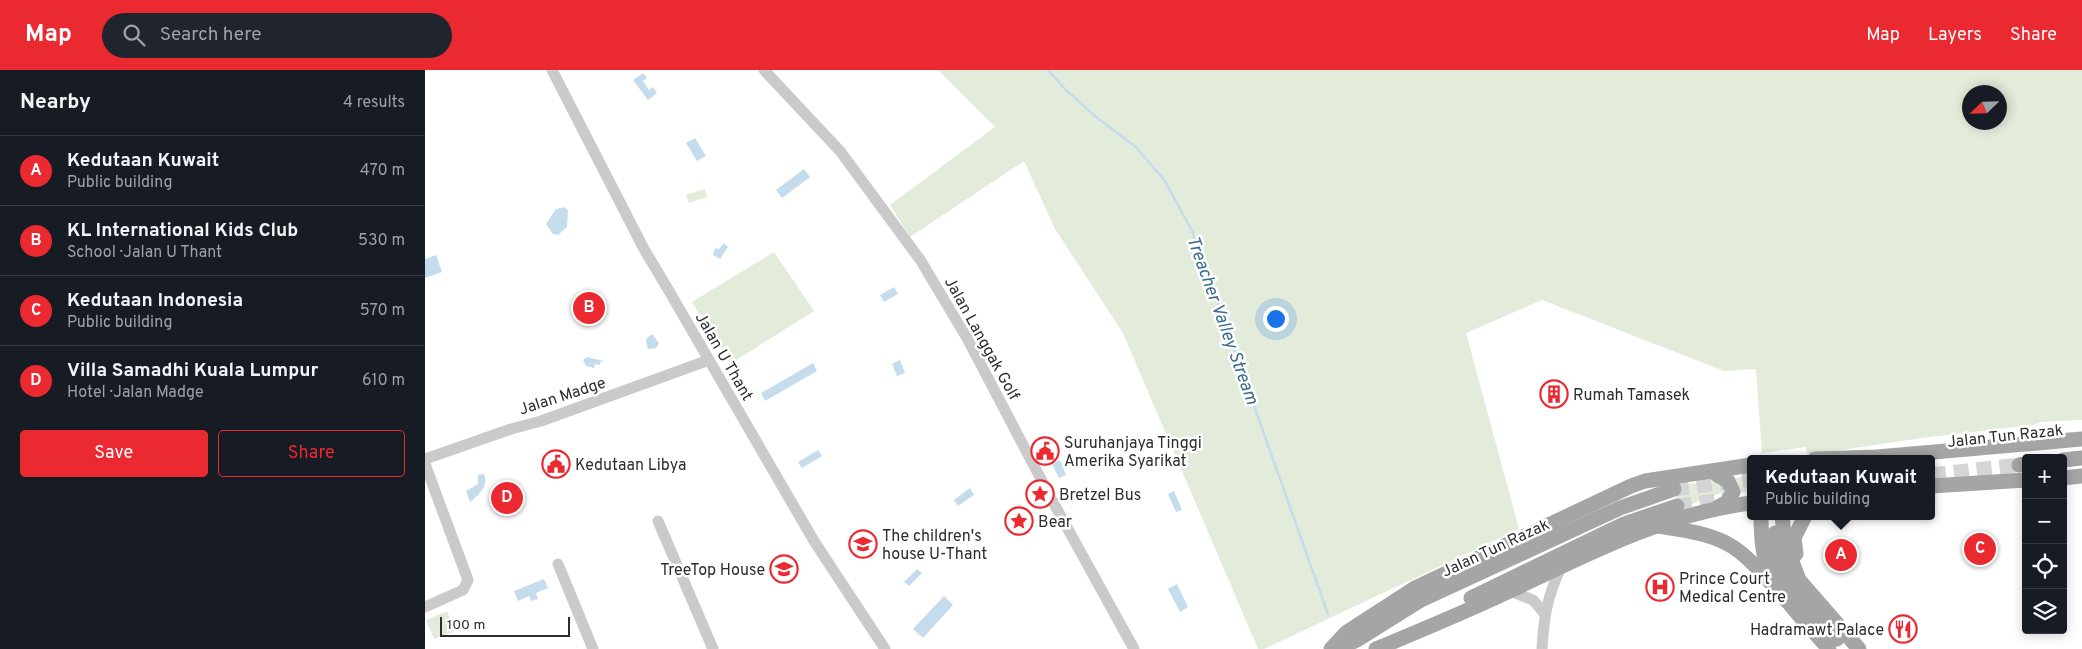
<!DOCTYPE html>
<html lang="en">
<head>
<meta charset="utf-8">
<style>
	:root { --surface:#171b24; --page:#20242c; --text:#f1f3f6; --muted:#9ea1a6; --line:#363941; --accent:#ea2930 }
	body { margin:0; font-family:Overpass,sans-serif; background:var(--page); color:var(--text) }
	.controls { position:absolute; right:15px; bottom:15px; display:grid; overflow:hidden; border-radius:5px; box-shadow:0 2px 12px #0003 }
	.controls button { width:45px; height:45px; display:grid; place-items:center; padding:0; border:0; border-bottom:1px solid var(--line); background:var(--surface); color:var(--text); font:25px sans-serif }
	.compass { position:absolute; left:1537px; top:15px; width:45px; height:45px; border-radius:50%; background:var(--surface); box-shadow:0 2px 12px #0003; rotate:247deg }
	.scale { position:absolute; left:15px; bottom:12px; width:130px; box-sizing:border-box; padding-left:5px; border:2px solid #2d2d2d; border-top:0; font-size:14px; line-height:18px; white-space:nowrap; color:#2d2d2d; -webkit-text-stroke:4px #fff; paint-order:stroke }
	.you { position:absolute; left:850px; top:248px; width:18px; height:18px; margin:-12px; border:4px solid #fff; border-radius:50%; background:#1a73e8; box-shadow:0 0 0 8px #1a73e833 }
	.badge { display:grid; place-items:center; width:32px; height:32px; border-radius:50%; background:var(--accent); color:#fff; font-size:16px; font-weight:700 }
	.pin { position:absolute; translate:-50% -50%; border:2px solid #fff; box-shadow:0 1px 5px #0006 }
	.popup { position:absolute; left:1322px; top:385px; width:188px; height:65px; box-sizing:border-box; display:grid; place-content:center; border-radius:5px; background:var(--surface); filter:drop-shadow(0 1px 4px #0005); font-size:16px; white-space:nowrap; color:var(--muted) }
	.popup b { font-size:19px; color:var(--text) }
	.popup::after { content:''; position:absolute; left:50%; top:100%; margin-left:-10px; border:10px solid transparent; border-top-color:var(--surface) }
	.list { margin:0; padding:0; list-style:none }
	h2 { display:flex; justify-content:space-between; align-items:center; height:65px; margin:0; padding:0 20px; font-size:21px }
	h2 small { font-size:16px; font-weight:400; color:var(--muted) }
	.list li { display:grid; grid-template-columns:32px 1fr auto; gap:15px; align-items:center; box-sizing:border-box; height:70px; padding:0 20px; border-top:1px solid var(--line) }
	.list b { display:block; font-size:19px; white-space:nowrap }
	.list p { margin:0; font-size:16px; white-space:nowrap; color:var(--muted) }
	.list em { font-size:16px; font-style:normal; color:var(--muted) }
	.actions { display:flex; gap:10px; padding:15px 20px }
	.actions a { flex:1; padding:11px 0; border:1px solid var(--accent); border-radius:5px; text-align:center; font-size:18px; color:var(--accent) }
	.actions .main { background:var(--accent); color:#fff }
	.icon { flex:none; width:28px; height:28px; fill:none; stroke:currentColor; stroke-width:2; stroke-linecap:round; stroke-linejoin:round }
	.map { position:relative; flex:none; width:1657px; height:579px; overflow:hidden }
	header { display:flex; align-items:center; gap:30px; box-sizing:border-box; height:70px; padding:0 25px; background:var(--accent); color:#fff }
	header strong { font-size:24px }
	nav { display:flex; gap:28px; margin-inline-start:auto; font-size:18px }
	.search { width:350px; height:45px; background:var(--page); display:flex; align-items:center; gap:12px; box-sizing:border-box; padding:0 18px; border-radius:28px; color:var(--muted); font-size:19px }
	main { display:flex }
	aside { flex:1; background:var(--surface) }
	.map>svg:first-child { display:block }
	.green { fill:#e3ebda; fill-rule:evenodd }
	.water { fill:#c5dcec }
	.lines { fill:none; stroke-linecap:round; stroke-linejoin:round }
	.stream { stroke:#c5dcec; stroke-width:2.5 }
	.major-tunnel { stroke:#d5d5d5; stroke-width:15; stroke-dasharray:15 8; stroke-linecap:butt }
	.minor { stroke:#cacaca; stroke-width:11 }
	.major { stroke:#a5a5a5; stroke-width:15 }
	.labels { text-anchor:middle; stroke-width:5; stroke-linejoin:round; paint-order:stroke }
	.street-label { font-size:16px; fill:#2d2d2d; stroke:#fff }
	.poi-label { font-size:16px; fill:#2d2d2d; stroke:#fff; text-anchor:start }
	.water-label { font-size:18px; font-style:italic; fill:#396c91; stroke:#fff }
</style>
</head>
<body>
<header>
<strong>Map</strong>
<div class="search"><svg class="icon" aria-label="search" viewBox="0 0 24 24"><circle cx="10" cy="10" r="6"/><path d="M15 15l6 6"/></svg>Search here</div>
<nav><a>Map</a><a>Layers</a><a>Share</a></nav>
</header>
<main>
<aside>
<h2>Nearby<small>4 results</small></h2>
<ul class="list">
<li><span class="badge">A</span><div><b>Kedutaan Kuwait</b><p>Public building</p></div><em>470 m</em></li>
<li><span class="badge">B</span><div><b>KL International Kids Club</b><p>School · Jalan U Thant</p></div><em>530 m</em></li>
<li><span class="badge">C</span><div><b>Kedutaan Indonesia</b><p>Public building</p></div><em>570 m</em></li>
<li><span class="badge">D</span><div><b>Villa Samadhi Kuala Lumpur</b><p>Hotel · Jalan Madge</p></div><em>610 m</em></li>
</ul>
<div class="actions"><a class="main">Save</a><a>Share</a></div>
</aside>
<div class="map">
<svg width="1657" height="579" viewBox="0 0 1657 579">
	<rect width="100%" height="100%" fill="#fff"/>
	<g class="green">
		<path d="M513,0h1144v350l-41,2 -8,3 -111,13 -115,17 -1,-8 -44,6 -6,-84 -32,2 -182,-71 -76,33 53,196 -255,120h-6l-135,-316 -68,-104 -31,-68 -114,76 -20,-32 105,-78zM1544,22h30v30h-30z"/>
		<path d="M280,119l2,8 -18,6 -3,-8z"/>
		<path d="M349,182l40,59 -84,53 -38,-62z"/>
		<path d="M1318,407l5,5 2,5 -4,5 -10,2 -3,-16z"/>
		<path d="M1255,409l6,5 34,-3 5,11 -22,7 -23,11 -7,-30z"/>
		<path d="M22,541l8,20 -21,8 -8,-19z"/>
	</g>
	<g class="water">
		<path d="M218,3l4,5 -4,3 6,9 4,-3 4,6 -9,7 -15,-20z"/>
		<path d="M270,68l11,18 -9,5 -11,-18z"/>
		<path d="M379,99l6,8 -28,21 -6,-8z"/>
		<path d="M139,137l4,3 -1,17 -9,8 -5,-1 -7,-10 10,-15z"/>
		<path d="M299,173l4,4 -8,12 -7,-4 2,-7 4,1z"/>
		<path d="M11,185l6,17 -17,6v-19z"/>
		<path d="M469,217l4,7 -14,8 -4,-7z"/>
		<path d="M227,264l7,9 -3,5 -7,1 -2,-2 -1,-8z"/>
		<path d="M162,287l17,4v1l-3,-1 -1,4 -5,-1 -1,4 -8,-2 -3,-6z"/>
		<path d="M475,290l5,13 -8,3 -5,-12z"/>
		<path d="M388,293l4,8 -52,30 -4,-8z"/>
		<path d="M393,380l4,6 -20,12 -4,-6z"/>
		<path d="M635,390l6,15 -7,3 -7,-14z"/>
		<path d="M59,404c5,12 -5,21 -14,28l-4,-11 12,-7v-9z"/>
		<path d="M545,418l4,7 -16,11 -4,-6z"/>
		<path d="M749,421l8,19 -6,2 -8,-18z"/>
		<path d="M492,499l5,4 -13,13 -5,-4z"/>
		<path d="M119,509l4,9 -12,5 2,6 -7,2 -2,-5 -11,5 -4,-10z"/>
		<path d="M752,514l11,23 -8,5 -12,-23z"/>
		<path d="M519,526l9,9 -30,33 -10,-9z"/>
	</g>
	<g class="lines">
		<path class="stream" d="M623,0l17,19 31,28 40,30 29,34 27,50 136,383"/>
		<g class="major-tunnel">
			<path d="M1506,405l88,-10"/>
			<path d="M1249,419l77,-10"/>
			<path d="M1252,436l55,-7"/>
		</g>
		<g class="minor">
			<path d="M127,0l92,179 25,42 145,250 71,108"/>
			<path d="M339,0l76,81 81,110 47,79 85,162 81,147"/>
			<path d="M0,389l86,-30 30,-8 168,-61"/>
			<path d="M0,394l43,116 -5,10 -38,17"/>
			<path d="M233,451l55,128"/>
			<path d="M133,494l35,85"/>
			<path d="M1085,521l23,9 11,13"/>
			<path d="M1117,579c2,-34 5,-51 19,-82"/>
		</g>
		<g class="major">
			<path d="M1390,389l62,-2 205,-18"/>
			<path d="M1638,390l19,-2"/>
			<path d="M1594,395l7,-1"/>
			<path d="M1292,405l11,6 5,11 -6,10 -9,5"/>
			<path d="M1638,408l19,-2"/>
			<path d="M1506,416l95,-6"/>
			<path d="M1336,446c0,16 1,35 6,50 13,33 40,57 62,83"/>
			<path d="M1357,446l3,27 14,37 60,69"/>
			<path d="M1233,456c25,4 53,7 75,21 21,14 38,37 55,55"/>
			<path d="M1350,463c2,49 32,72 62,106"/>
			<path d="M1371,484l-2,-16 11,-22"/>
			<path d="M1046,528l153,-74 53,-18"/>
			<path d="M906,579l16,-17 68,-44 216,-102 14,-5 106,-16"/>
			<path d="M912,579l20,-9 64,-40 199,-92 54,-19"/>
			<path d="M951,579c46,-19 91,-38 136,-59 78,-37 152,-76 239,-87"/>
		</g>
	</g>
	<defs>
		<g id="building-ring" transform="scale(1.4375)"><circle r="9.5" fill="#fff" stroke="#ea2930" stroke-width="1.5"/><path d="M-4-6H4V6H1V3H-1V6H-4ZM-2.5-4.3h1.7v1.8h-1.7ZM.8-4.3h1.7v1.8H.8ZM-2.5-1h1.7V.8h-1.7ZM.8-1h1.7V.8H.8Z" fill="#ea2930"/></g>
		<g id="civic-ring" transform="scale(1.4375)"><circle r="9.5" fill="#fff" stroke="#ea2930" stroke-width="1.5"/><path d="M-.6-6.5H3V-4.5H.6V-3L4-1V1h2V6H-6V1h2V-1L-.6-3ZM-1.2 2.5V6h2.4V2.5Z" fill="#ea2930"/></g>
		<g id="sight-ring" transform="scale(1.4375)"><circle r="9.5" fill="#fff" stroke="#ea2930" stroke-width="1.5"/><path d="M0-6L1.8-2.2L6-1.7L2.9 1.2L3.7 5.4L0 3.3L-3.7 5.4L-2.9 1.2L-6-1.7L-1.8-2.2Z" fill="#ea2930"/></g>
		<g id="school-ring" transform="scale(1.4375)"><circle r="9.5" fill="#fff" stroke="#ea2930" stroke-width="1.5"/><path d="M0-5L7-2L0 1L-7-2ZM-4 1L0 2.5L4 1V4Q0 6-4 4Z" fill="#ea2930"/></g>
		<g id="hospital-ring" transform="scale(1.4375)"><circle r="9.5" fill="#fff" stroke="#ea2930" stroke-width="1.5"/><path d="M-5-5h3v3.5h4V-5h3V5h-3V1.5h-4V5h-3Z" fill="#ea2930"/></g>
		<g id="restaurant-ring" transform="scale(1.4375)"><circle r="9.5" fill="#fff" stroke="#ea2930" stroke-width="1.5"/><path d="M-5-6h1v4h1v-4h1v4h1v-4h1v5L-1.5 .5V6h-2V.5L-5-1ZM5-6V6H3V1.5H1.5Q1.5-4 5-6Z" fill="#ea2930"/></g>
	</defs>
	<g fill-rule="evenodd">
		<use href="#building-ring" x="1129" y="324"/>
		<use href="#civic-ring" x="620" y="381"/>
		<use href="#civic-ring" x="131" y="394"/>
		<use href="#sight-ring" x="615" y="424"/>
		<use href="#sight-ring" x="594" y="451"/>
		<use href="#school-ring" x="438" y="474"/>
		<use href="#school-ring" x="359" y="499"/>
		<use href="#hospital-ring" x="1235" y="517"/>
		<use href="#restaurant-ring" x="1478" y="559"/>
	</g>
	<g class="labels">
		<g class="street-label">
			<text transform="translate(558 268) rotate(61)" y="6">Jalan Langgak Golf</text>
			<text transform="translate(300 286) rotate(60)" y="6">Jalan U Thant</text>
			<text transform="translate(137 325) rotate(-18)" y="6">Jalan Madge</text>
			<text transform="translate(1580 365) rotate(-6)" y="6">Jalan Tun Razak</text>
			<text transform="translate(1070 477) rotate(-25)" y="6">Jalan Tun Razak</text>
		</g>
		<g class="poi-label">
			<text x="1148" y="330">Rumah Tamasek</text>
			<text x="639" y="378">Suruhanjaya Tinggi<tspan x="639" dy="18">Amerika Syarikat</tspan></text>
			<text x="150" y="400">Kedutaan Libya</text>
			<text x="634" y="430">Bretzel Bus</text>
			<text x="613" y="457">Bear</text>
			<text x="457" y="471">The children's<tspan x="457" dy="18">house U-Thant</tspan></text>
			<text x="340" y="505" text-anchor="end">TreeTop House</text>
			<text x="1254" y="514">Prince Court<tspan x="1254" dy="18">Medical Centre</tspan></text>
			<text x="1459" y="565" text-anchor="end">Hadramawt Palace</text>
		</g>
		<g class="water-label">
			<text transform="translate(798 250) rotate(70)" y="6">Treacher Valley Stream</text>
		</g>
	</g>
</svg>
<div class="controls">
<button>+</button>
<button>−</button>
<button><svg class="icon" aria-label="locate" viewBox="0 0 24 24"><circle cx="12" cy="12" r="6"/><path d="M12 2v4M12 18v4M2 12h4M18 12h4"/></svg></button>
<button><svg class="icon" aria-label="layers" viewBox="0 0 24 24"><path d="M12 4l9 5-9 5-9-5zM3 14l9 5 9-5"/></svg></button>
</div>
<svg class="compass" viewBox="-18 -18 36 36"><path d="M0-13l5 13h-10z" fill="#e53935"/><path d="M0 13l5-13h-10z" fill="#9ea1a6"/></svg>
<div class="scale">100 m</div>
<div class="you"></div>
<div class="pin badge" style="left:1416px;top:485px">A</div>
<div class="popup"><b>Kedutaan Kuwait</b>Public building</div>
<div class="pin badge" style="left:164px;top:238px">B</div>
<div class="pin badge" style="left:1555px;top:479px">C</div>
<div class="pin badge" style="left:82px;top:428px">D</div>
</div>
</main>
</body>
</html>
